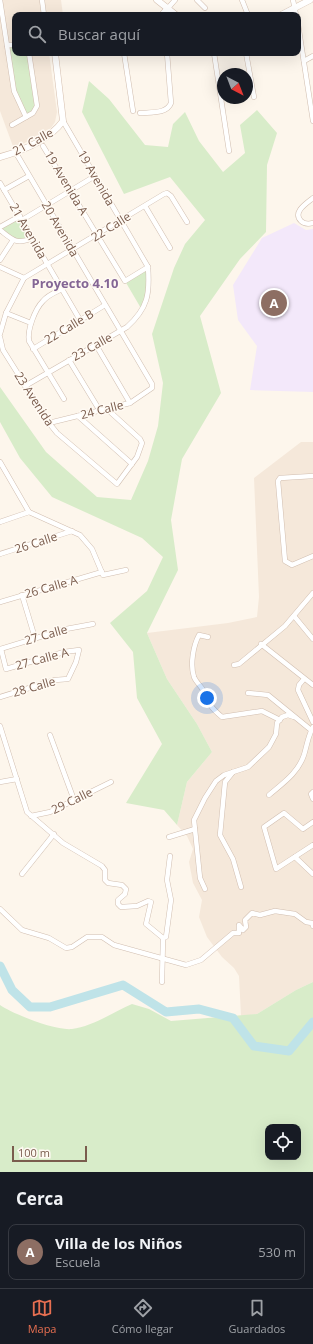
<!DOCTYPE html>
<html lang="es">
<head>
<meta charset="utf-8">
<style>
	:root { --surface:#171b24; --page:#242831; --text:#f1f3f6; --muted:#9ea1a6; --line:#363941; --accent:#e76f51 }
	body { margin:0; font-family:"Open Sans",sans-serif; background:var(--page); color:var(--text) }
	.controls { position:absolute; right:12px; bottom:12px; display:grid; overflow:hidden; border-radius:8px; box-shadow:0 4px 16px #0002 }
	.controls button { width:36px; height:36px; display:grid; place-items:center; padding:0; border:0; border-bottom:1px solid var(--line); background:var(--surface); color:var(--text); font:20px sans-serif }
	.compass { position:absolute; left:217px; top:68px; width:36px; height:36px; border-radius:50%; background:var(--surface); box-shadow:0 4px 16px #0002; rotate:138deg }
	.scale { position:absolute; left:12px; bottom:10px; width:75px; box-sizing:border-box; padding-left:4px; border:2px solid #7a5c4d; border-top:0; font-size:11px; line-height:14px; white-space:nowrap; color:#7a5c4d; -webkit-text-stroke:3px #fffaf3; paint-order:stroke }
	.you { position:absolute; left:207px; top:698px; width:14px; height:14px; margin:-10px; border:3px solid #fff; border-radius:50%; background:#1a73e8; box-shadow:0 0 0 6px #1a73e833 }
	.badge { display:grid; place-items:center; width:26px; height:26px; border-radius:50%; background:var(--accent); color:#fff; font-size:13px; font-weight:700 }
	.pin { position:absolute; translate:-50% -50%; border:2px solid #fff; box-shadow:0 1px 4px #0006 }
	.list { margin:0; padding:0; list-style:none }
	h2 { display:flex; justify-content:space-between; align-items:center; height:52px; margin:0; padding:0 16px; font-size:17px }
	h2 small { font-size:13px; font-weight:400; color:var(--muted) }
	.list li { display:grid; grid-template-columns:26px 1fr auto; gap:12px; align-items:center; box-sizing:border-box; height:56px; margin:0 8px 8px; padding:0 8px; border:1px solid var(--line); border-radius:8px }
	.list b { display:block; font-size:15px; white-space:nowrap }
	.list p { margin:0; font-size:13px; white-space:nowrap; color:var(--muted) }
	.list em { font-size:13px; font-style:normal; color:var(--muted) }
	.icon { flex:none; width:22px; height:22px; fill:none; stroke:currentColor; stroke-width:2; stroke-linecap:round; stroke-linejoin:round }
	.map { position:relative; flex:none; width:313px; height:1172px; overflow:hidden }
	.search { position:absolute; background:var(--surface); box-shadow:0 4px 16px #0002; left:12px; right:12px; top:12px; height:44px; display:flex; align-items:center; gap:10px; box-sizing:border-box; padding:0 14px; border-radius:8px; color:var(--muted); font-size:15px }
	.sheet { height:116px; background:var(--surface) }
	nav { display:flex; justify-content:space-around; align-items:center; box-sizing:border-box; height:56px; border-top:1px solid var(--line); background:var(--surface); font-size:11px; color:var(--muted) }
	nav a { display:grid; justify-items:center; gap:2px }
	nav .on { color:var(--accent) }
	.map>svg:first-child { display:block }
	.residential { fill:#f5e8da }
	.education { fill:#f3e8fa }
	.green { fill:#d8ecc9; fill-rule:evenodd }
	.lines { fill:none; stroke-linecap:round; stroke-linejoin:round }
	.river { stroke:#bfe3e8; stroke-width:9 }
	.street-casing { stroke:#d1beb0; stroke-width:5.5 }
	.secondary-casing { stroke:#d6c0b0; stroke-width:7 }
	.street { stroke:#fff; stroke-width:4.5 }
	.secondary { stroke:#fff; stroke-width:6 }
	.labels { text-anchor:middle; stroke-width:3; stroke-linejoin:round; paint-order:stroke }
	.street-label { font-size:12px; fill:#7a5c4d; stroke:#fffaf3 }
	.neighbourhood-label { font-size:13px; font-weight:bold; fill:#846695; stroke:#fffaf3 }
</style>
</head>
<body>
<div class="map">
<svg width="313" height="1172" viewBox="0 0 313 1172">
	<rect width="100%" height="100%" fill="#fdf6ec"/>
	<g class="residential">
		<path d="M0,0h61l2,15h-48v38h34l8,59 -2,10 -4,6 -37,21 -14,-38z"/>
		<path d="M301,442h12v540l-17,8 -39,24 -16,2 -2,-40 -5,-8 -12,-11 -15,-20 -8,-20 3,-17 -9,-17 -4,-21 4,-13 -6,-13 -10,-11 10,-43 25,-30 -15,-28 -30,-45 -20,-46 81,-10 29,-6 2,-20 -5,-119z"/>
	</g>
	<path class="education" d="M294,223l12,7 7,-1v163l-63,-2 7,-44 -19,-26 -5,-35 29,-47z"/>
	<g class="green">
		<path d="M7,45h8v8h14l6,57 -9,7 -12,-26z"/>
		<path d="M89,81l20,18 36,46 23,2 5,-23 12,-12 14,29 24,31 22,-19 -5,-28 17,-15 20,23 -10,32 -1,67 -26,27 -40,57 21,77 -39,66 -11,61 7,50 -31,63 20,46 30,45 15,28 -25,30 -10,43 -13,-15 -38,-7 36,-59 -25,-46 -4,-46 -23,-29 37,-32 16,-34 -21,-19 -90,-41 -32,-39 -20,-36v-35l46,65 51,45 34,3 17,-39 10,-35 5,-43 -11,-49 22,-66 11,-24 20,-24 -35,-43 -46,17 -42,-82z"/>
		<path d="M20,216l13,22 -20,2 -13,-13z"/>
		<path d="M148,267l1,16 -7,27 -17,-29z"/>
		<path d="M313,982v190h-313v-167c13,9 56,26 72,24 19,-2 42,-17 60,-25l17,5 22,12 86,-7 39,-24zM268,1127h30v30h-30z"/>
	</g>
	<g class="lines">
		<path class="river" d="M0,966l12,24 18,17h20l73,-22 43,27 33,-3 34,9 21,28 35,5 24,-29"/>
		<g class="street-casing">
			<g id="street">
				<path d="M0,0l14,91 12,26"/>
				<path d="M42,0l2,15"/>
				<path d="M197,0l8,8"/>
				<path d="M242,0l6,15"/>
				<path d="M293,0l3,15"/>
				<path d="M168,8l7,-8"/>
				<path d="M298,24l15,97"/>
				<path d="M7,45h8"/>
				<path d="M124,53l9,58"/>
				<path d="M214,53l15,98"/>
				<path d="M246,53l8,44"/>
				<path d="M304,61l9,-5"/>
				<path d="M140,113c11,-1 27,1 31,-10l-4,-50"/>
				<path d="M12,125l21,-12 4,-7 -8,-53"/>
				<path d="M43,146l82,135 23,-14"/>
				<path d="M16,153l136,231v4l-22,15 -81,20"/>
				<path d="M0,183l80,137"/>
				<path d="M4,190l25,-14"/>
				<path d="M313,198c-6,5 -21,14 -12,23 3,3 8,3 12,2"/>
				<path d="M145,206l25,42"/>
				<path d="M22,220l73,-44"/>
				<path d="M0,227l20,-11"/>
				<path d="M0,230c13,10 16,15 33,8"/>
				<path d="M0,260l13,-20"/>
				<path d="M0,267l24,11"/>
				<path d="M62,289c-6,3 -14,6 -19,12 -8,8 -16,29 -14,40l35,58"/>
				<path d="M6,313l25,10"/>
				<path d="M0,334l6,-21 18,-35 140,-84 3,-1 4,3 16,26"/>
				<path d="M0,337l3,13 46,73 8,10 60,51 20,-27 5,-14 -2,-4 -33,-30"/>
				<path d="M96,345l34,58"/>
				<path d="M33,349l72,-44"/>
				<path d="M69,360l31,51"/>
				<path d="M25,386l102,-59c21,-19 23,-33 21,-60l-85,-146"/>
				<path d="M78,416l54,48"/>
				<path d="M0,462l29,50 51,23 12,14 11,26 23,-5"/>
				<path d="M313,476l-33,2 -2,3 7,80 7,4 21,-9"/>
				<path d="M0,522l29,-10"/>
				<path d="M0,554l72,-23"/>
				<path d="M22,595l13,43"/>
				<path d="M0,602l102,-30"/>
				<path d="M294,616l19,23"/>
				<path d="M208,637l-9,-2c-6,11 -9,30 -5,42 2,5 7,9 9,13 8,15 5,15 19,27l40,-6 18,9"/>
				<path d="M261,644l52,41"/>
				<path d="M0,649l66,-20 27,-5"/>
				<path d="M234,665l5,-1 46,-38 28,-33"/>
				<path d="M304,679l-5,6 -1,5 15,32"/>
				<path d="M248,693l20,2 43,35"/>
				<path d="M0,697l55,-17 13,-1 8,-17 3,-12 -15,2 -58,17 -5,-20"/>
				<path d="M0,726l27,86 36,31 39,23 3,4v10l3,3 14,2 4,4 -1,5 -7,6v4l3,3 16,-1 11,-5 3,1 -5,22 17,14"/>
				<path d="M50,735l24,65"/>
				<path d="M233,772l-8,10 -5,53 13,24 8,28"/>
				<path d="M0,782l17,-3"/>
				<path d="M313,792l-2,2 2,5"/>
				<path d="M269,795c14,-12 29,-22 35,-40 3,-10 4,-19 9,-28"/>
				<path d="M31,816l19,-4 61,-30"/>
				<path d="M313,822l-10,7 -19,-16 -20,14 12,42 37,-24"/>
				<path d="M169,837l26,-8"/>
				<path d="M295,857l18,17"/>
				<path d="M22,874l32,-40"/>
				<path d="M205,889l-5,-11 -6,-58 11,-22 11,-17 8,-6 24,-8 21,-20 7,-13 1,-11 5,-6 6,-2 6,2"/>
				<path d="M0,909l22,21 27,8 17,10 6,-1 15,-10h15l12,8 72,20 15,-5 32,-27h6v-8l4,5 3,-3 -1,-7 7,-7 8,2 15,-4 20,3 11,8 6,1 1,3"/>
				<path d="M162,982l1,-44 3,-1 5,-37 -4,-20 3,-24"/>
			</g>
		</g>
		<g class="secondary-casing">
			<g id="secondary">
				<path d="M157,0l19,15"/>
				<path d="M162,15l6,-7"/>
				<path d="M281,15l29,-15"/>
				<path d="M0,157c22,-6 49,-17 63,-36l-8,-68"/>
			</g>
		</g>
		<use href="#street" class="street"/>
		<use href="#secondary" class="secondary"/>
	</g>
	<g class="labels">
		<g class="street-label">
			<text transform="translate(33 142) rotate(-28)" y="4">21 Calle</text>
			<text transform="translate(96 178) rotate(60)" y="4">19 Avenida</text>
			<text transform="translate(66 183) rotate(59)" y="4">19 Avenida A</text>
			<text transform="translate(111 227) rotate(-32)" y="4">22 Calle</text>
			<text transform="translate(60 229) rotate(60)" y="4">20 Avenida</text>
			<text transform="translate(28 231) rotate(60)" y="4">21 Avenida</text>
			<text transform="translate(69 327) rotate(-31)" y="4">22 Calle B</text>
			<text transform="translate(92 347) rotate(-29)" y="4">23 Calle</text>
			<text transform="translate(34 399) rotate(57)" y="4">23 Avenida</text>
			<text transform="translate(102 410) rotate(-14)" y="4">24 Calle</text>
			<text transform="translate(36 543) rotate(-18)" y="4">26 Calle</text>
			<text transform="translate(51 587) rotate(-16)" y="4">26 Calle A</text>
			<text transform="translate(46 635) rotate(-16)" y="4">27 Calle</text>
			<text transform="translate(42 659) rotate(-15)" y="4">27 Calle A</text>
			<text transform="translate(34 687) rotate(-16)" y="4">28 Calle</text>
			<text transform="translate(72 801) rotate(-26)" y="4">29 Calle</text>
		</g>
		<g class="neighbourhood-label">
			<text x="75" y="288">Proyecto 4.10</text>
		</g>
	</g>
</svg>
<div class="controls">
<button><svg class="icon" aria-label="locate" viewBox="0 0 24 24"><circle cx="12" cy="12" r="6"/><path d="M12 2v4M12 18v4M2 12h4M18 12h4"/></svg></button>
</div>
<svg class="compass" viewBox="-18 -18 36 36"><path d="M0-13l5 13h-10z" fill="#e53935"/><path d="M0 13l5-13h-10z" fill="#9ea1a6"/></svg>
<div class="scale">100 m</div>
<div class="you"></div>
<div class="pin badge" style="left:274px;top:303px;background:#8d6e63">A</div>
<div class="search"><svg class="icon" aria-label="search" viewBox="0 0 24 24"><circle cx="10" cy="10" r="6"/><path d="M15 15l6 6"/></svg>Buscar aquí</div>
</div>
<section class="sheet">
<h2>Cerca<small></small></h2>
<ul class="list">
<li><span class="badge" style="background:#8d6e63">A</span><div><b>Villa de los Niños</b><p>Escuela</p></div><em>530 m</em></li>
</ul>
</section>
<nav>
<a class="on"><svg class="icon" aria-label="map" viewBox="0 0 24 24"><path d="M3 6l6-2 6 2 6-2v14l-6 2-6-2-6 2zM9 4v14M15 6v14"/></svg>Mapa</a>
<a><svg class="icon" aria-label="directions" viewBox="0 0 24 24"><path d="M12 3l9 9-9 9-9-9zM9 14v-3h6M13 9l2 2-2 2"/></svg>Cómo llegar</a>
<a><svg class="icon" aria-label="saved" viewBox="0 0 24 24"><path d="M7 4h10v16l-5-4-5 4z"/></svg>Guardados</a>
</nav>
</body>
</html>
